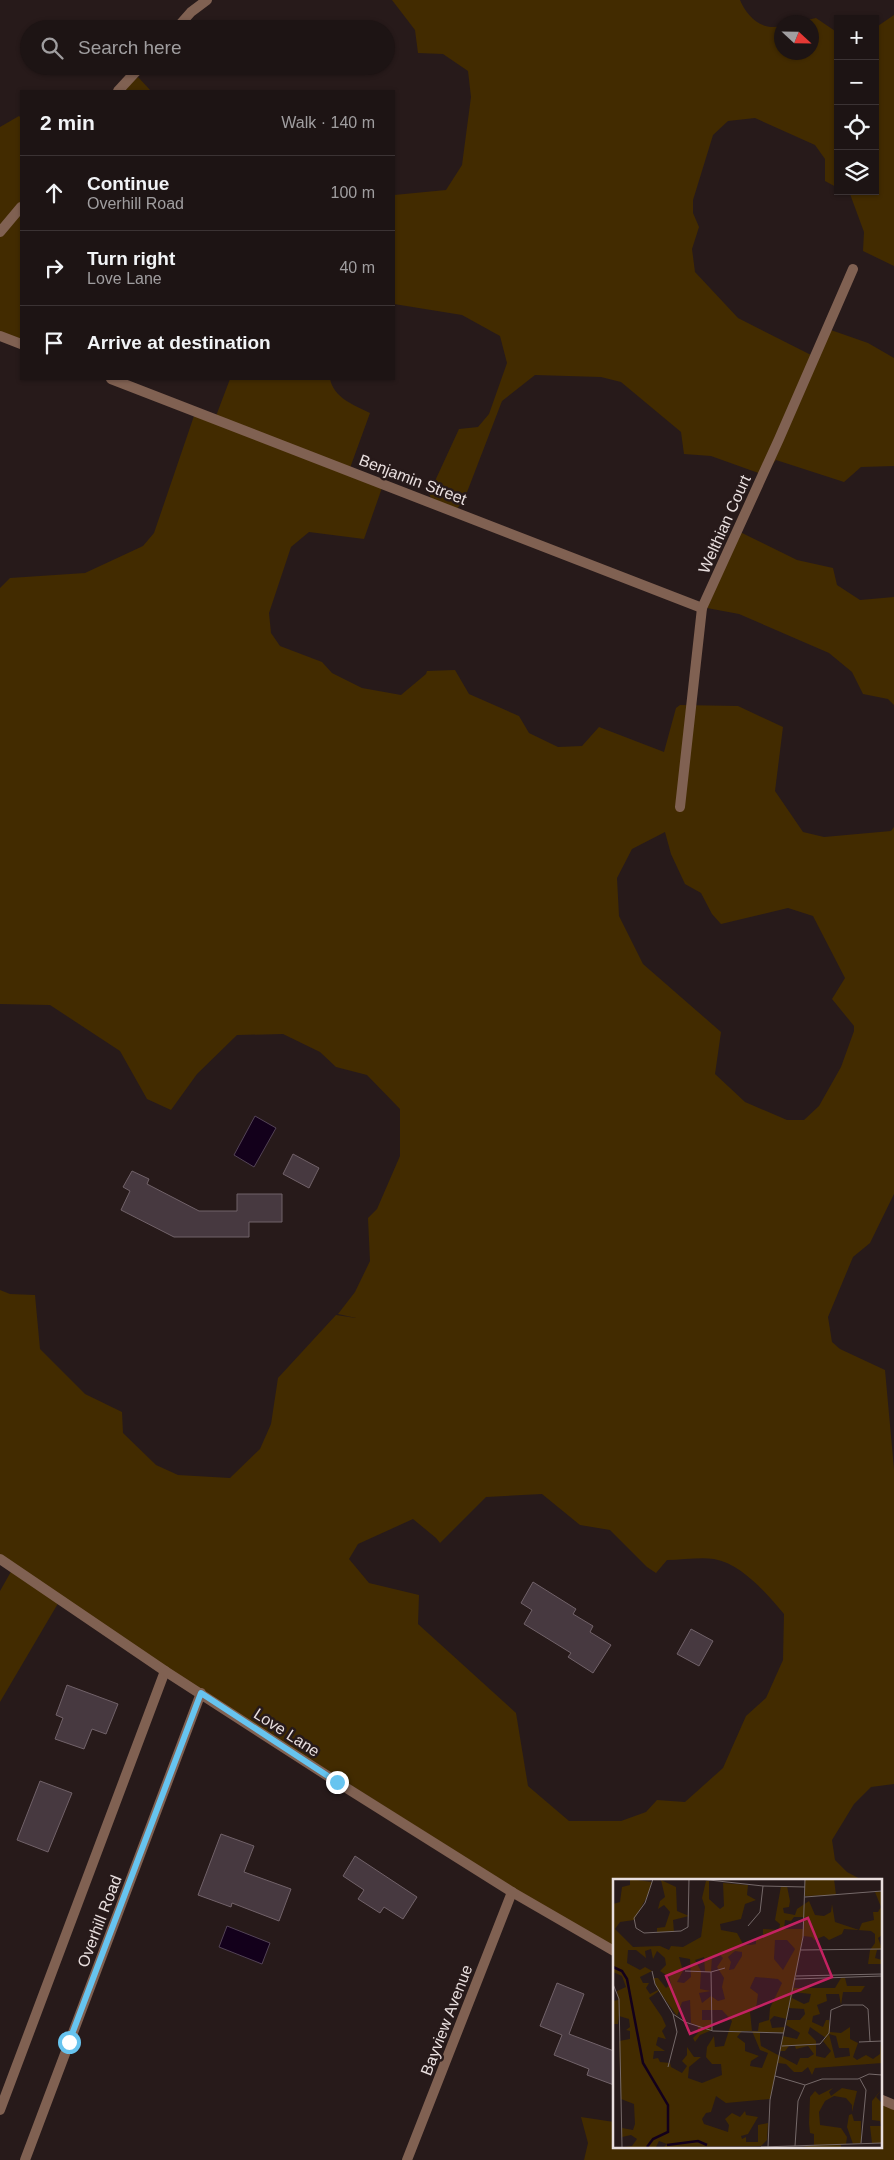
<!DOCTYPE html>
<html lang="en">
<head>
<meta charset="utf-8">
<style>
	:root { --surface:#1d1414; --page:#251d1d; --text:#f1f3f6; --muted:#a09ea0; --line:#3b3334 }
	body { margin:0; font-family:Arial,sans-serif; background:var(--page); color:var(--text) }
	.controls { position:absolute; right:15px; top:15px; display:grid; overflow:hidden; border-radius:0px; box-shadow:0 1px 4px #0004 }
	.controls button { width:45px; height:45px; display:grid; place-items:center; padding:0; border:0; border-bottom:1px solid var(--line); background:var(--surface); color:var(--text); font:25px sans-serif }
	.compass { position:absolute; left:774px; top:15px; width:45px; height:45px; border-radius:50%; background:var(--surface); box-shadow:0 1px 4px #0004; rotate:112deg }
	.stop { position:absolute; width:15px; height:15px; margin:-11px; border:4px solid #67c4ef; border-radius:50%; background:#fff }
	.stop.end { background:#67c4ef; border-color:#fff; box-shadow:0 1px 5px #0008 }
	.list { margin:0; padding:0; list-style:none }
	h2 { display:flex; justify-content:space-between; align-items:center; height:65px; margin:0; padding:0 20px; font-size:21px }
	h2 small { font-size:16px; font-weight:400; color:var(--muted) }
	.list li { display:grid; grid-template-columns:32px 1fr auto; gap:15px; align-items:center; box-sizing:border-box; height:75px; padding:0 20px; border-top:1px solid var(--line) }
	.list b { display:block; font-size:19px; white-space:nowrap }
	.list p { margin:0; font-size:16px; white-space:nowrap; color:var(--muted) }
	.list em { font-size:16px; font-style:normal; color:var(--muted) }
	.icon { flex:none; width:28px; height:28px; fill:none; stroke:currentColor; stroke-width:2; stroke-linecap:round; stroke-linejoin:round }
	.map { position:relative; flex:none; width:894px; height:2160px; overflow:hidden }
	.search { position:absolute; background:var(--surface); box-shadow:0 1px 4px #0004; left:20px; top:20px; width:375px; height:55px; display:flex; align-items:center; gap:12px; box-sizing:border-box; padding:0 18px; border-radius:28px; color:var(--muted); font-size:19px }
	.panel { position:absolute; background:var(--surface); box-shadow:0 1px 4px #0004; left:20px; top:90px; width:375px; height:290px; border-radius:0px }
	.map>svg:first-child { display:block }
	.green { fill:#422b00; fill-rule:evenodd }
	.water { fill:#13001b; stroke:#534356 }
	.building { fill:#473940; stroke:#716269 }
	.lines { fill:none; stroke-linecap:round; stroke-linejoin:round }
	.minor { stroke:#806152; stroke-width:10 }
	.tertiary { stroke:#806152; stroke-width:10 }
	.route { stroke:#67c4ef; stroke-width:6 }
	.labels { text-anchor:middle; stroke-width:5; stroke-linejoin:round; paint-order:stroke }
	.street-label { font-size:16px; fill:#e9dfdf; stroke:#271a1a }
	.inset-river { fill:none; stroke:#13001b; stroke-width:2.5 }
	.inset-road { fill:none; stroke:#756969; stroke-width:1 }
	.view { fill:#c42262; fill-opacity:0.15; stroke:#c42262; stroke-width:2.5 }
	.inset-edge { fill:none; stroke:#e9dfdf; stroke-width:2.5 }
</style>
</head>
<body>
<div class="map">
<svg width="894" height="2160" viewBox="0 0 894 2160">
	<rect width="100%" height="100%" fill="#271a1a"/>
	<g class="green">
		<path d="M392,0h348c7,17 22,31 41,26l1,26h30v-30h-14l18,-4 22,15v155l-13,-7v-22l-10,-14 -60,-27 -27,3 -15,14 -20,65v13l6,14 -7,22 3,23 43,46 75,38 15,-27 40,14 26,15v108l-33,1 -17,15 -68,-22 -12,15 -53,-19 -27,-2 -3,-22 -60,-50 -20,-5 -66,-2 -33,26 -38,99 -8,10 -24,-10 -3,-6 30,-65 19,-2 11,-13 18,-51 -7,-27 -38,-21 -68,-11v-109l52,-5 16,-25 9,-68 -3,-26 -25,-17 -25,-1 -3,-23z"/>
		<path d="M894,15v251l-31,-15 1,-19 -14,-38 -6,-3h31v-163z"/>
		<path d="M138,77l13,14h-30z"/>
		<path d="M19,116l2,2v225l-21,-8v-208z"/>
		<path d="M230,379h100c4,19 24,26 40,34l-20,55 33,17 -19,54 -55,-7 -18,15 -22,66 2,20 9,13 42,16 10,11 30,15 39,7 25,-21 1,-3 28,-1 14,24 50,22 10,17 29,14 24,-1 17,-19 65,25 12,-44 4,-3 58,1 45,21 -8,64 28,41 21,5 67,-6 3,-4v367l-24,49 -17,14 -25,60 4,25 8,7 45,21 9,99v315l-23,3 -17,17 -22,36 3,20 12,12 15,8h-248v67l-92,-53 -462,-294 -60,102v-111l13,-23 -13,-11v-267l10,4 25,1 5,54 45,45 37,18 1,21 33,32 22,10 52,3 30,-29 11,-25 7,-46 58,-63 20,3 -18,-4 17,-22 15,-31 -2,-43 9,-9 23,-53v-47l-33,-34 -31,-8 -16,-15 -37,-18 -46,1 -40,39 -26,36 -24,-11 -27,-48 -70,-46 -50,-1v-416l10,-10 75,-5 58,-27 11,-13 41,-120 21,3zM665,832l6,22 14,30 16,9 11,21 9,10 67,-16 25,8 32,62 -13,21 22,27v5l-13,36 -22,39 -15,14h-17l-42,-18 -30,-28 6,-42 -78,-68 -24,-48 -2,-38 15,-29zM542,1494l38,31 30,5 37,37 9,6 11,-13c15,0 33,-3 47,-1 28,5 52,34 70,55l-1,46 -17,38 -20,18 -23,52 -38,34 -28,-2 -11,12 -25,9h-52l-41,-35 -12,-73 -98,-89 1,-29 -50,-12 -20,-24 9,-15 55,-25 23,19 4,5 46,-46z"/>
		<path d="M740,532l57,28 36,8 4,17 23,15 34,-3v108l-6,-6 -25,-5 -11,-22 -23,-19 -90,-39 -32,-6z"/>
		<path d="M880,2098l14,6v56h-310l4,-17 -7,-26 33,5v24h266z"/>
	</g>
	<g class="water">
		<path d="M255,1116l21,12 -22,39 -20,-12z"/>
		<path d="M227,1926l43,17 -8,21 -43,-17z"/>
	</g>
	<g class="building">
		<path d="M293,1154l26,14 -10,20 -26,-14z"/>
		<path d="M132,1171l17,8 -2,5 52,27h38v-17h45v28h-33v15h-75l-53,-27 9,-19 -7,-4z"/>
		<path d="M533,1582l43,27 -3,5 20,12 -3,6 21,13 -18,28 -25,-16 3,-4 -47,-29 8,-14 -11,-7z"/>
		<path d="M691,1629l22,12 -14,25 -22,-12z"/>
		<path d="M67,1685l51,19 -12,30 -14,-5 -8,20 -29,-10 8,-21 -7,-3z"/>
		<path d="M40,1781l32,12 -24,59 -31,-12z"/>
		<path d="M221,1834l33,12 -10,26 47,17 -12,32 -47,-18 -1,4 -33,-12z"/>
		<path d="M355,1856l62,41 -14,22 -19,-12 -4,6 -22,-14 6,-9 -21,-14z"/>
		<path d="M557,1983l27,11 -15,40 45,17v34l-27,-10 2,-6 -35,-14 8,-20 -22,-9z"/>
	</g>
	<g class="lines">
		<g class="minor">
			<path d="M176,29l15,-17 16,-12"/>
			<path d="M118,91l23,-25"/>
			<path d="M0,232l21,-25"/>
			<path d="M0,336l21,8"/>
			<path d="M111,379l591,229"/>
			<path d="M680,807l22,-199 77,-169 74,-170"/>
			<path d="M0,2110l165,-439"/>
			<path d="M25,2160l176,-467"/>
			<path d="M407,2160l105,-268"/>
		</g>
		<g class="tertiary">
			<path d="M0,1559l165,112 172,111 175,110 102,59"/>
			<path d="M880,2099l14,6"/>
		</g>
	</g>
	<g class="lines">
		<path class="route" d="M69,2042l132,-349 136,89"/>
	</g>
	<g class="labels">
		<g class="street-label">
			<text transform="translate(413 479) rotate(21)" y="6">Benjamin Street</text>
			<text transform="translate(724 524) rotate(-66)" y="6">Welthian Court</text>
			<text transform="translate(287 1732) rotate(33)" y="6">Love Lane</text>
			<text transform="translate(99 1921) rotate(-69)" y="6">Overhill Road</text>
			<text transform="translate(446 2020) rotate(-69)" y="6">Bayview Avenue</text>
		</g>
	</g>
	<g transform="translate(613 1879)">
		<rect width="269" height="269" fill="#271a1a"/>
		<path d="M17,0l22,3 -4,13 -14,25 -14,2 -5,7 18,18 27,-1 9,4 2,-4 12,1 18,-10 4,-30 -3,-9 4,-17h3v18l11,10 4,-3 -1,-23 25,2 -1,10 9,5 -11,4 -4,15 -21,5 1,6 16,3 6,11 7,1 6,-1v-4l7,-4v-7l16,1 1,-6 -5,-4 6,-34h6l3,15 -1,6 -6,1 1,5 11,2 2,-6 12,-8 6,14 9,1 7,-4 1,-8 3,18 24,8 3,-7 12,-3 -1,-8h5l3,-5 -6,-15 7,-1v44l-4,3 4,11 -5,1 -2,8 7,2v4h-14l2,-14 5,-7v-9l-4,-3 -27,-2 -2,5 -13,6 -5,-4 -10,4 -2,-3 -9,-1 -9,52h41l6,-10h4l2,8h18l-4,6h-18l-2,13 -2,-11h-13l1,7 -10,4 3,9 -7,2 -1,6 11,5 3,-7h3l1,12 11,1 9,-6v12l8,4 -5,14 4,3 9,-5 7,4 7,-5 1,-13 1,22 -67,5 -3,7 -4,-8 -6,5h-8l-8,-8 -8,-1 -8,36 -44,4 -10,-7 -5,16 -5,1 -4,6 2,5 24,8 1,-7 -4,-6 7,-6 8,4 5,-6 1,4 12,2 -10,17 -7,2 1,3 4,-2v5h12v-17l10,-2 -1,17 -6,6 -97,1 3,-3 -8,-3 -3,6h-32l8,-1 5,-7 -6,-4 -9,2v-9l11,2 2,-6 -1,-20 -13,-5 -2,-58 11,-2v-8l-4,-1 4,-3 -1,-8 -10,-3 -1,8h-5v-23l5,-1 -1,-9 9,-4 -4,-11 -9,-4v-68l7,-2 2,-15 8,-2zM181,38h10l-1,12h-19l1,-9 6,1zM162,61h12l8,9 -12,21 -9,-11zM38,70l2,10 4,-8 8,7 1,7 -6,6 9,6 2,7 -5,4 -8,-10h-5l5,12 -8,4 -4,-6 3,-5h-6l-3,-6 12,-6 -7,-4 -5,3 -13,-7 1,-13h8l10,8 -1,-7zM122,72l7,1v4l-8,13 -5,1 2,-8 -3,-5zM105,74l5,5 -6,9 7,11 -2,9 3,12 -7,2 -7,-5 -9,7 -3,-10 12,-2 -11,-2 1,-18 -6,-11 9,-3 1,15h6l1,-15zM66,78l11,2 1,18 -7,6 -7,-1 6,-11zM142,98l23,2 4,4 -12,25 -1,12 -10,3 -1,8h-6l-2,-19 6,-3 2,-15 -8,-6zM46,112l18,25 5,-14 8,-2 1,23 7,3v7l-5,5 2,4 5,-7 12,-5v-10h-10v-10h20l10,11 -8,25 -9,1 -1,-11 -7,11 -1,10 6,7h9l1,11 -20,8 -14,-5 1,-11 12,-10h-7l-7,-10v8l-5,6 5,5 -5,7 -11,-6 -1,-4 -10,-1 -2,-4 -5,1 1,-8h11l-9,-6 2,-8 8,2 -4,-8 4,-5 -4,-9 -13,-19zM180,113l18,2 -2,8 -5,2 -12,-6zM176,129l15,1 1,5 -5,6h-13l-1,5 14,8 -3,6 -14,-3 -3,15h5l4,-5h6l1,3 12,-3 6,8 -6,4h-8l-3,7 -36,-19 -1,-7v-7l24,1 1,-6 -13,1 -2,-8 4,-4 13,3zM197,148l16,11 -3,3 8,10 -6,7 -9,-2v-15l-8,-8zM129,152h10l8,19 8,3 -6,15 -12,-2 1,-5 8,-5 -14,-5v-8l-8,-6zM216,155l7,2 3,12h10l1,8 -15,2zM192,0h29l2,16 -31,1zM48,1l15,7 1,24 12,5 -16,4 1,12h-17v-4l8,-1 5,-15 -6,-7 -6,4 2,-8 5,-4zM220,209l-4,4 2,4 11,-8 15,3 -5,21v-7l-6,-7 -12,-2 -9,5 -6,11 1,13 21,3 6,9 -1,7h-5v3h-38l11,-2v-11l-4,-1 -1,-10 1,-26 5,-6 4,4zM269,210l-6,8 6,6v40h-10l-2,-17h11l-1,-5 -8,-1v-19zM239,235l2,7h7v22l-8,1 -6,-17 2,-12z" fill="#422b00" fill-rule="evenodd"/>
		<path class="inset-river" d="M0,88l9,4 5,8 16,84 25,42v27l-15,7 -6,8M54,266l31,-4 9,4"/>
		<path class="inset-road" d="M40,0l-8,24 -11,15 2,10 8,5 37,-2 7,-4 1,-48M87,0l63,7 42,1M192,18l77,-6M135,47l12,-14 3,-26M188,71l81,-1M39,92l3,13 18,30 12,8 28,9 71,2M72,92l26,1 14,-4M98,93l1,58M183,97l86,-2M182,100l87,-3M0,105l6,15 3,148M246,163l23,-1M169,167l38,-2 9,-11 2,-23 12,-5h20l5,4 2,32M55,188l9,-35 -4,-18M162,197l30,9 17,-6h36l11,-5 13,1M247,200l6,11 -5,53M182,267l3,-45 7,-16M148,268l121,-4M155,268l2,-47 33,-163 2,-58"/>
		<path class="view" d="M195,39l24,59 -142,57 -24,-58z"/>
		<rect width="269" height="269" class="inset-edge"/>
	</g>
</svg>
<div class="controls">
<button>+</button>
<button>−</button>
<button><svg class="icon" aria-label="locate" viewBox="0 0 24 24"><circle cx="12" cy="12" r="6"/><path d="M12 2v4M12 18v4M2 12h4M18 12h4"/></svg></button>
<button><svg class="icon" aria-label="layers" viewBox="0 0 24 24"><path d="M12 4l9 5-9 5-9-5zM3 14l9 5 9-5"/></svg></button>
</div>
<svg class="compass" viewBox="-18 -18 36 36"><path d="M0-13l5 13h-10z" fill="#e53935"/><path d="M0 13l5-13h-10z" fill="#a09ea0"/></svg>
<div class="stop" style="left:69px;top:2042px"></div>
<div class="stop end" style="left:337px;top:1782px"></div>
<div class="search"><svg class="icon" aria-label="search" viewBox="0 0 24 24"><circle cx="10" cy="10" r="6"/><path d="M15 15l6 6"/></svg>Search here</div>
<section class="panel">
<h2>2 min<small>Walk · 140 m</small></h2>
<ul class="list">
<li><svg class="icon" aria-label="ahead" viewBox="0 0 24 24"><path d="M12 20V5M6 11l6-6 6 6"/></svg><div><b>Continue</b><p>Overhill Road</p></div><em>100 m</em></li>
<li><svg class="icon" aria-label="right" viewBox="0 0 24 24"><path d="M7 20v-9h11M14 6l5 5-5 5"/></svg><div><b>Turn right</b><p>Love Lane</p></div><em>40 m</em></li>
<li><svg class="icon" aria-label="arrive" viewBox="0 0 24 24"><path d="M6 21V4h12l-3 4 3 4H6"/></svg><div><b>Arrive at destination</b></div></li>
</ul>
</section>
</div>
</body>
</html>
